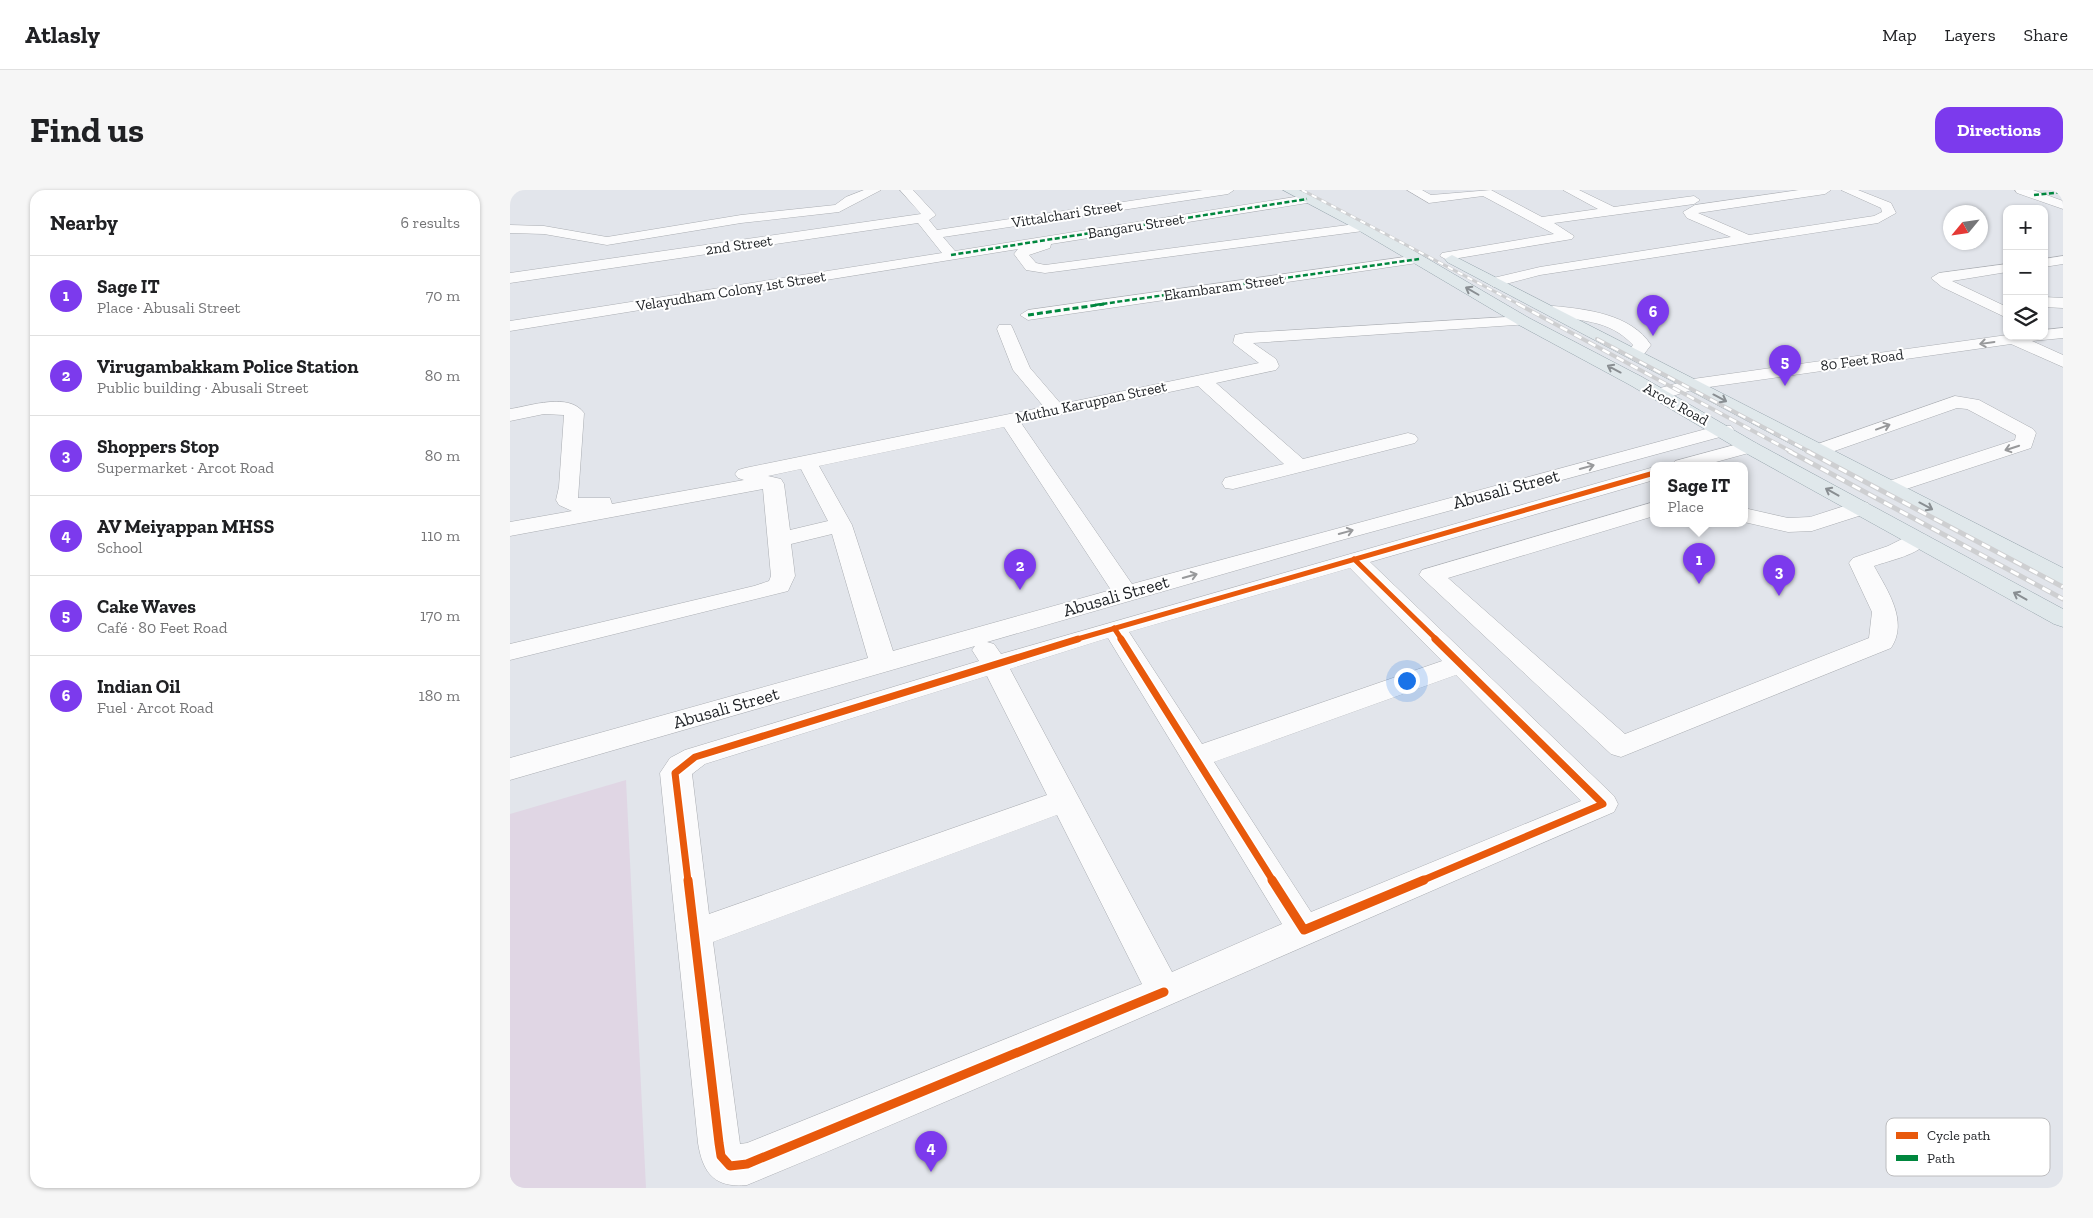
<!DOCTYPE html>
<html lang="en">
<head>
<meta charset="utf-8">
<style>
	:root { --surface:#fff; --page:#f6f6f6; --text:#202124; --muted:#757577; --line:#e0e0e0; --accent:#7c3aed }
	body { margin:0; font-family:"Zilla Slab",serif; background:var(--page); color:var(--text) }
	.controls { position:absolute; right:15px; top:15px; display:grid; overflow:hidden; border-radius:10px; box-shadow:0 1px 4px #0004 }
	.controls button { width:45px; height:45px; display:grid; place-items:center; padding:0; border:0; border-bottom:1px solid var(--line); background:var(--surface); color:var(--text); font:25px sans-serif }
	.compass { position:absolute; left:1433px; top:15px; width:45px; height:45px; border-radius:50%; background:var(--surface); box-shadow:0 1px 4px #0004; rotate:241deg }
	.you { position:absolute; left:896px; top:490px; width:18px; height:18px; margin:-12px; border:4px solid #fff; border-radius:50%; background:#1a73e8; box-shadow:0 0 0 8px #1a73e833 }
	.badge { display:grid; place-items:center; width:32px; height:32px; border-radius:50%; background:var(--accent); color:#fff; font-size:16px; font-weight:700 }
	.pin { position:absolute; translate:-50% -41px; filter:drop-shadow(0 1px 2px #0008) }
	.pin::after { content:''; position:absolute; top:26px; width:18px; height:15px; background:inherit; clip-path:polygon(0 0,100% 0,50% 100%) }
	.popup { position:absolute; left:1140px; top:272px; width:98px; height:65px; box-sizing:border-box; display:grid; place-content:center; border-radius:10px; background:var(--surface); filter:drop-shadow(0 1px 4px #0005); font-size:16px; white-space:nowrap; color:var(--muted) }
	.popup b { font-size:19px; color:var(--text) }
	.popup::after { content:''; position:absolute; left:50%; top:100%; margin-left:-10px; border:10px solid transparent; border-top-color:var(--surface) }
	.list { margin:0; padding:0; list-style:none }
	h2 { display:flex; justify-content:space-between; align-items:center; height:65px; margin:0; padding:0 20px; font-size:21px }
	h2 small { font-size:16px; font-weight:400; color:var(--muted) }
	.list li { display:grid; grid-template-columns:32px 1fr auto; gap:15px; align-items:center; box-sizing:border-box; height:80px; padding:0 20px; border-top:1px solid var(--line) }
	.list b { display:block; font-size:19px; white-space:nowrap }
	.list p { margin:0; font-size:16px; white-space:nowrap; color:var(--muted) }
	.list em { font-size:16px; font-style:normal; color:var(--muted) }
	.icon { flex:none; width:28px; height:28px; fill:none; stroke:currentColor; stroke-width:2; stroke-linecap:round; stroke-linejoin:round }
	.map { position:relative; flex:none; width:1553px; height:998px; overflow:hidden; border-radius:15px }
	header { display:flex; align-items:center; gap:30px; box-sizing:border-box; height:70px; padding:0 25px; background:var(--surface); border-bottom:1px solid var(--line) }
	header strong { font-size:24px }
	nav { display:flex; gap:28px; margin-inline-start:auto; font-size:18px }
	.intro { display:flex; align-items:center; justify-content:space-between; box-sizing:border-box; height:120px; padding:0 30px }
	h1 { margin:0; font-size:35px }
	.button { padding:12px 22px; border-radius:15px; background:var(--accent); color:#fff; font-size:18px; font-weight:700 }
	main { display:flex; gap:30px; padding:0 30px }
	aside { flex:1; background:var(--surface); border-radius:15px; box-shadow:0 1px 4px #0004 }
	.map>svg:first-child { display:block }
	.green { fill:#e0d6e4 }
	.lines { fill:none; stroke-linecap:round; stroke-linejoin:round }
	.minor-casing { stroke:#aaadb2; stroke-width:1 }
	.major-casing { stroke:#98a6ae; stroke-width:1 }
	.minor { fill:#fbfbfc; fill-rule:evenodd }
	.major { fill:#e0e8eb; fill-rule:evenodd }
	.rail-far2-casing { stroke:#cecfd1; stroke-width:3 }
	.rail-far1-casing { stroke:#cecfd1; stroke-width:4 }
	.rail-casing { stroke:#cecfd1; stroke-width:5 }
	.rail-far2 { stroke:#fff; stroke-width:2; stroke-dasharray:5.5; stroke-linecap:butt }
	.rail-far1 { stroke:#fff; stroke-width:2.5; stroke-dasharray:8; stroke-linecap:butt }
	.rail { stroke:#fff; stroke-width:3; stroke-dasharray:9; stroke-linecap:butt }
	.quiet-far1 { stroke:#00873e; stroke-width:2.5; stroke-dasharray:5 2.5; stroke-linecap:butt }
	.quiet { stroke:#00873e; stroke-width:3; stroke-dasharray:6 3; stroke-linecap:butt }
	.cycleway-far2-casing { stroke:#fff; stroke-width:8 }
	.cycleway-far1-casing { stroke:#fff; stroke-width:10 }
	.cycleway-casing { stroke:#fff; stroke-width:12 }
	.cycleway-far2 { stroke:#e8590c; stroke-width:5 }
	.cycleway-far1 { stroke:#e8590c; stroke-width:7 }
	.cycleway { stroke:#e8590c; stroke-width:9 }
	.oneway { stroke:#898e92 }
	.oneway2 { stroke:#98999b }
	.labels { text-anchor:middle; stroke-width:4; stroke-linejoin:round; paint-order:stroke }
	.far-street-label { font-size:15px; fill:#1e2125; stroke:#fff }
	.street-label { font-size:18px; fill:#1e2125; stroke:#fff }
	.key { fill:#fff; stroke:#bcbcbe; stroke-width:1 }
	.key-label { font-size:14px; fill:#1e2125 }
</style>
</head>
<body>
<header>
<strong>Atlasly</strong>
<nav><a>Map</a><a>Layers</a><a>Share</a></nav>
</header>
<div class="intro"><h1>Find us</h1><a class="button">Directions</a></div>
<main>
<aside>
<h2>Nearby<small>6 results</small></h2>
<ul class="list">
<li><span class="badge">1</span><div><b>Sage IT</b><p>Place · Abusali Street</p></div><em>70 m</em></li>
<li><span class="badge">2</span><div><b>Virugambakkam Police Station</b><p>Public building · Abusali Street</p></div><em>80 m</em></li>
<li><span class="badge">3</span><div><b>Shoppers Stop</b><p>Supermarket · Arcot Road</p></div><em>80 m</em></li>
<li><span class="badge">4</span><div><b>AV Meiyappan MHSS</b><p>School</p></div><em>110 m</em></li>
<li><span class="badge">5</span><div><b>Cake Waves</b><p>Café · 80 Feet Road</p></div><em>170 m</em></li>
<li><span class="badge">6</span><div><b>Indian Oil</b><p>Fuel · Arcot Road</p></div><em>180 m</em></li>
</ul>
</aside>
<div class="map">
<svg width="1553" height="998" viewBox="0 0 1553 998">
	<rect width="100%" height="100%" fill="#e2e5eb"/>
	<path class="green" d="M116,590l20,408h-136v-374z"/>
	<g class="lines">
		<g class="minor-casing">
			<g id="minor">
				<path d="M354,0h17l-42,22 -98,11 -134,22 -63,-11 -34,-1v-8l34,1 63,11 134,-22 94,-10 11,-8z"/>
				<path d="M390,0h13l23,25 -7,5 8,10 266,-40h31l-6,4 -285,43 12,14 352,-56 6,4 -6,4 -256,41 -1,4 -21,7 7,8 9,2 318,-42 7,4 -7,4 -318,42 -19,-3 -12,-16 4,-5 -508,82v-10l432,-68 -24,-30 -408,60v-10l411,-59z"/>
				<path d="M897,0h15l9,5 60,-5 51,27 56,-8 -35,-19h16l35,17 80,-11 6,4 -6,4 -140,19 20,13 -2,3 -125,21 -7,-4 2,-3 112,-19 -71,-38 -54,7z"/>
				<path d="M1289,0h32l-6,4 -127,19 51,22 125,-19 8,-4 -1,-4 -40,-18h17l33,13 5,10 -18,10 -338,52 -46,12 -8,-5 3,-3 51,-12 191,-30 -44,-19 -4,-6 12,-7z"/>
				<path d="M1505,0h18l30,11v8l-46,-16z"/>
				<path d="M909,65l7,4 -2,3 -396,58 -8,-5 8,-5z"/>
				<path d="M1553,66v8l-19,3v-8z"/>
				<path d="M1497,74v8l-55,9 55,26v11l-65,-31 -11,-9 8,-5z"/>
				<path d="M1534,107l19,1v10l-19,-1z"/>
				<path d="M1043,116c33,3 78,8 98,39l-10,13h-12l-3,-4 7,-9c-25,-27 -54,-23 -86,-31l-2,-3z"/>
				<path d="M1013,126l8,5 -2,3 -276,19 23,16 3,7 -3,4 -60,13 87,76 105,-26 7,2 3,4 -3,4 -182,46 -8,-1 -3,-5 3,-5 59,-14 -86,-78 -177,37 111,161 585,-158h14l3,4 -3,4 -393,107 -351,101 7,2 7,10 653,-187v13l-284,82 244,234 4,8 -4,8c-289,124 -576,253 -867,373 -32,3 -44,-11 -49,-42l-38,-370 10,-15 15,-8 294,-89 -7,-11 3,-4 -465,134v-22l358,-100 -36,-124 -41,10 4,32 -7,15 -278,69v-16l244,-58 15,-5 2,-5 -8,-87 -253,47v-14l62,-11 -13,-6 -3,-5 3,-13 5,-72 -20,-1 -34,7v-12c20,-3 59,-17 74,4l-6,85h32l2,6 132,-24 -6,-2 -3,-4 3,-4 7,-2 299,-61 -31,-37 -16,-41 2,-4h12l2,4 17,39 31,36 198,-41 -26,-20 2,-8 10,-2zM494,237l107,163 -218,61 -41,-126 -33,-59zM291,279l27,52 -38,9 -6,-46 -3,-5 -13,-3zM840,378l92,93 -240,83 -73,-112zM598,448l174,286 -110,48 -162,-303zM946,485l125,126 -270,111 -97,-150zM477,486l60,119 -338,119 -17,-140 13,-10zM547,625l85,169 -395,159 -7,1 -27,-202z"/>
				<path d="M1553,138v10l-31,3 31,14v12l-52,-23 -316,45 -35,11 -7,-2 -2,-4 2,-4 40,-11 314,-44 37,1v-6z"/>
				<path d="M1445,206l24,4 54,29 3,4 -5,15 -140,46 -8,-1 -3,-5 3,-5 132,-43 1,-5 -49,-26 -10,-1 -131,46 -7,2 -7,-2 -3,-4 3,-4z"/>
				<path d="M1239,251l7,2 3,4 -3,4 -51,14h-33l3,-4z"/>
				<path d="M1350,311l8,2 3,5 -3,5 -56,18 -24,1 -44,-10v-14l44,10 22,-1z"/>
				<path d="M1144,312v14l-206,62 177,156 244,-96 3,-26 -23,-49 4,-5 35,-12 22,-11 8,-2 8,2 3,5c-10,15 -38,20 -55,26 13,24 35,55 17,82l-270,109 -10,-3 -192,-179 3,-5z"/>
			</g>
		</g>
		<g class="major-casing">
			<g id="major">
				<path d="M773,0h16l69,34 161,94 113,59 114,66 307,166v18l-9,-3 -312,-173 -112,-66 -113,-61 -159,-94z"/>
				<path d="M942,65l611,313v17l-9,-2 -607,-321 -2,-3z"/>
			</g>
		</g>
		<use href="#minor" class="minor"/>
		<use href="#major" class="major"/>
		<g class="rail-far2-casing">
			<path id="rail-far2" d="M792,0l218,115"/>
		</g>
		<g class="rail-far1-casing">
			<g id="rail-far1">
				<path d="M1008,114l274,148"/>
				<path d="M1087,149l213,113"/>
			</g>
		</g>
		<g class="rail-casing">
			<g id="rail">
				<path d="M1279,261l274,148"/>
				<path d="M1297,261l256,136"/>
			</g>
		</g>
		<use href="#rail-far2" class="rail-far2"/>
		<use href="#rail-far1" class="rail-far1"/>
		<use href="#rail" class="rail"/>
		<g class="quiet-far1">
			<path d="M1524,5l29,-3"/>
			<path d="M441,65l356,-56"/>
			<path d="M585,115l324,-46"/>
		</g>
		<path class="quiet" d="M518,125l76,-11"/>
		<g class="cycleway-far2-casing">
			<g id="cycleway-far2">
				<path d="M844,369l83,81"/>
				<path d="M604,438l8,12"/>
				<path d="M564,450l580,-167"/>
			</g>
		</g>
		<g class="cycleway-far1-casing">
			<g id="cycleway-far1">
				<path d="M611,449l152,242"/>
				<path d="M178,691l-13,-108 20,-16 383,-118"/>
				<path d="M911,691l182,-77 -168,-165"/>
			</g>
		</g>
		<g class="cycleway-casing">
			<g id="cycleway">
				<path d="M178,690l31,263 2,13 9,10 17,-2 417,-172"/>
				<path d="M762,690l32,50 120,-50"/>
			</g>
		</g>
		<use href="#cycleway-far2" class="cycleway-far2"/>
		<use href="#cycleway-far1" class="cycleway-far1"/>
		<use href="#cycleway" class="cycleway"/>
	</g>
	<defs><path id="oneway-shaft" d="M-6 0H5M1.5-3L5.5 0L1.5 3" fill="none" stroke-width="1.6" stroke-linecap="round" stroke-linejoin="round" transform="scale(1.25)"/></defs>
	<g class="oneway">
		<use href="#oneway-shaft" transform="translate(962 101) rotate(-150)"/>
		<use href="#oneway-shaft" transform="translate(1104 179) rotate(-152)"/>
		<use href="#oneway-shaft" transform="translate(1210 208) rotate(28)"/>
		<use href="#oneway-shaft" transform="translate(1322 302) rotate(-151)"/>
		<use href="#oneway-shaft" transform="translate(1416 316) rotate(28)"/>
		<use href="#oneway-shaft" transform="translate(1510 406) rotate(-151)"/>
	</g>
	<g class="oneway2">
		<use href="#oneway-shaft" transform="translate(1477 153) rotate(172)"/>
		<use href="#oneway-shaft" transform="translate(1373 237) rotate(-20)"/>
		<use href="#oneway-shaft" transform="translate(1502 258) rotate(162)"/>
		<use href="#oneway-shaft" transform="translate(1077 277) rotate(-15)"/>
		<use href="#oneway-shaft" transform="translate(836 342) rotate(-15)"/>
		<use href="#oneway-shaft" transform="translate(680 386) rotate(-16)"/>
	</g>
	<g class="labels">
		<g class="far-street-label">
			<text transform="translate(557 24) rotate(-9)" y="5">Vittalchari Street</text>
			<text transform="translate(626 36) rotate(-9)" y="5">Bangaru Street</text>
			<text transform="translate(229 55) rotate(-8)" y="5">2nd Street</text>
			<text transform="translate(714 97) rotate(-8)" y="5">Ekambaram Street</text>
			<text transform="translate(221 101) rotate(-9)" y="5">Velayudham Colony 1st Street</text>
			<text transform="translate(1352 170) rotate(-8)" y="5">80 Feet Road</text>
			<text transform="translate(581 212) rotate(-12)" y="5">Muthu Karuppan Street</text>
			<text transform="translate(1166 214) rotate(29)" y="5">Arcot Road</text>
		</g>
		<g class="street-label">
			<text transform="translate(996 299) rotate(-15)" y="6">Abusali Street</text>
			<text transform="translate(606 406) rotate(-16)" y="6">Abusali Street</text>
			<text transform="translate(216 518) rotate(-16)" y="6">Abusali Street</text>
		</g>
	</g>
	<rect x="1376" y="928" width="164" height="58" rx="8" class="key"/>
	<rect x="1386" y="942" width="22" height="7" fill="#e8590c"/>
	<rect x="1386" y="965" width="22" height="6" fill="#00873e"/>
	<g class="key-label">
		<text x="1417" y="950">Cycle path</text>
		<text x="1417" y="973">Path</text>
	</g>
</svg>
<div class="controls">
<button>+</button>
<button>−</button>
<button><svg class="icon" aria-label="layers" viewBox="0 0 24 24"><path d="M12 4l9 5-9 5-9-5zM3 14l9 5 9-5"/></svg></button>
</div>
<svg class="compass" viewBox="-18 -18 36 36"><path d="M0-13l5 13h-10z" fill="#e53935"/><path d="M0 13l5-13h-10z" fill="#757577"/></svg>
<div class="you"></div>
<div class="pin badge" style="left:1189px;top:394px">1</div>
<div class="popup"><b>Sage IT</b>Place</div>
<div class="pin badge" style="left:510px;top:400px">2</div>
<div class="pin badge" style="left:1269px;top:406px">3</div>
<div class="pin badge" style="left:421px;top:982px">4</div>
<div class="pin badge" style="left:1275px;top:196px">5</div>
<div class="pin badge" style="left:1143px;top:146px">6</div>
</div>
</main>
</body>
</html>
